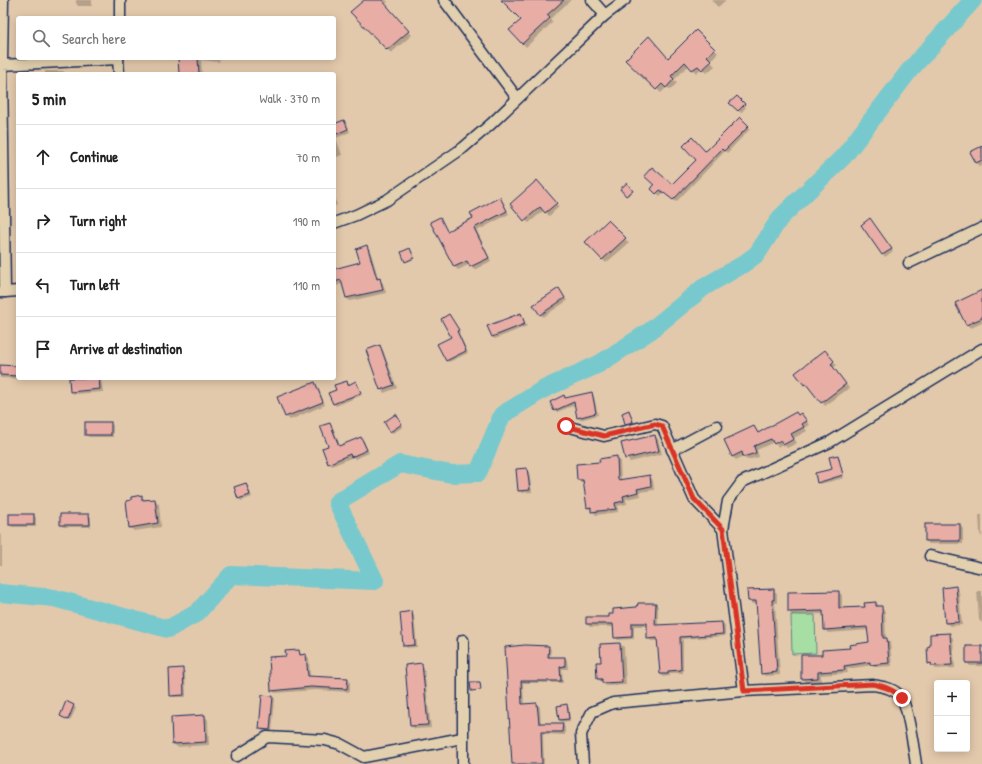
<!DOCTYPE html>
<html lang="en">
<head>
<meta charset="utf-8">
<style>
	:root { --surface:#fff; --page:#f2f2f2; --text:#222; --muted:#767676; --line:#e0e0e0 }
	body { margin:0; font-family:"Patrick Hand",sans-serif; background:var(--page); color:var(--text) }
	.controls { position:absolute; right:12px; bottom:12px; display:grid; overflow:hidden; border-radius:4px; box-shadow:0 2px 10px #0003 }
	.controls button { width:36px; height:36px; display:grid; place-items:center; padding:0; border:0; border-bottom:1px solid var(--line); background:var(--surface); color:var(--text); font:20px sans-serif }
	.stop { position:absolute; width:12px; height:12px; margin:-9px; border:3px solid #d93025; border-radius:50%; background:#fff }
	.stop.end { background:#d93025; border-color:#fff; box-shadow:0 1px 4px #0008 }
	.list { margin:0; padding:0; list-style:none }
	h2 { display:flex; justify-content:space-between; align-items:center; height:52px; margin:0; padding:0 16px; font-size:17px }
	h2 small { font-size:13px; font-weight:400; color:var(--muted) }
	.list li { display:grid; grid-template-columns:26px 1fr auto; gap:12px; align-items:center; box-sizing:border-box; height:64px; padding:0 16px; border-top:1px solid var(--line) }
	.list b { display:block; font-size:15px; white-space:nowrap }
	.list em { font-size:13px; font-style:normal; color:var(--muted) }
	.icon { flex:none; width:22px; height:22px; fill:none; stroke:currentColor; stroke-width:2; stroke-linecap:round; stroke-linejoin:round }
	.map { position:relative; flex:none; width:982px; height:764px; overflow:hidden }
	.search { position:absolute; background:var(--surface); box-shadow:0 2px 10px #0003; left:16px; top:16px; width:320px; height:44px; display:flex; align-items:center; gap:10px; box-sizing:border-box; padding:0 14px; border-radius:4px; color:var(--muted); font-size:15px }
	.panel { position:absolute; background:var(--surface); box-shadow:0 2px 10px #0003; left:16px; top:72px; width:320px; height:308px; border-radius:4px }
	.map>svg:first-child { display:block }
	.green { fill:#a6dea3; stroke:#608680 }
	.shadow { fill:#0003 }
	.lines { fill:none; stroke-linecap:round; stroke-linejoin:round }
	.river { stroke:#78c9cd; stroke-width:18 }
	.building { fill:#e8ada5; stroke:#1b2f5e }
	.minor-casing { stroke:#1b2f5e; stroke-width:13 }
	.minor { stroke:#e2d0ae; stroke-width:10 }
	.route { stroke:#d93025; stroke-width:5 }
</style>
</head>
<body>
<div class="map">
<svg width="982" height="764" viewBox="0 0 982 764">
	<rect width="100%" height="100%" fill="#e3c9ac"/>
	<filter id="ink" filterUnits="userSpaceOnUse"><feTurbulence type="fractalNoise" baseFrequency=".025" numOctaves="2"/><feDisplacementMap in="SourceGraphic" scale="8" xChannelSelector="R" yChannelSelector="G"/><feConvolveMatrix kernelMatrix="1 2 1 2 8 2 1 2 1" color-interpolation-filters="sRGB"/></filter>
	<g filter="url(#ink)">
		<path class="green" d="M791,615h24l1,38 -24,1z"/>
		<g class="shadow">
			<path d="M76,0h16v6h-14l-2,-3z"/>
			<path d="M366,0h20l2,2 -3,2 27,31 -21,18 -39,-41z"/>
			<path d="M502,0h69l-21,19 3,3 -27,25 -15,-17 11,-10z"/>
			<path d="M711,0h15l-8,7z"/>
			<path d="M696,31l22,22 -8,8 5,5 -8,7 -5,-5 -6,5 -7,-8 -15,15 3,3 -7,7 -3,-3 -6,6 -35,-33 42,-1z"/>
			<path d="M154,58h66l-1,4 -18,-2 1,14h-22l-1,-14z"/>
			<path d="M45,71h18l3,3h-21z"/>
			<path d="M737,97l9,10 -5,6 -10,-10z"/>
			<path d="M740,119l10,10 -23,24 -2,-2 -49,51 -12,-10 -4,4 -8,-7 20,-4z"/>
			<path d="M344,121l3,3 3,8 -14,6 6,17 -8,3v-33z"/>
			<path d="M982,147v19h-2l-3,-3 -5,-11z"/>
			<path d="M540,185l19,22 -10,9 -5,-6 -15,13 -4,-3z"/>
			<path d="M334,198l3,7 -3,1z"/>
			<path d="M500,199l3,3 6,12 -32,17 14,30 -17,9 -4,-6 -12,6 -3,-3 -24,-44 9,-5 8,14 26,-14z"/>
			<path d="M608,221l21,22 -23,20 -20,-21z"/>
			<path d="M872,222l21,29 -8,6 -23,-31z"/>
			<path d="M367,246l3,4 9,30 4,3 3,10 -36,8 -4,-3 -3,-15 -9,4v-17l27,-8z"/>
			<path d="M411,250l3,9 -7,3 -1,-1z"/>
			<path d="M561,291l6,10 -24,16 -8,-12z"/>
			<path d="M982,291v32l-11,5 -4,-3 -10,-21z"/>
			<path d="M520,314l7,12 -32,13 -3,-2z"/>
			<path d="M451,318l9,14 -1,1 9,20 -19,9 -3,-2 7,-23z"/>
			<path d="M380,346l3,4 14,38 -13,5 -3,-4z"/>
			<path d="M828,355l9,10 -4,3 16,20 -24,18 -16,-19 -4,-3z"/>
			<path d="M0,366l18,1v11l6,1 -24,-1z"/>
			<path d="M70,378h31l2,14 -29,2 -3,-3z"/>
			<path d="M347,382l2,3 7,-2 6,12 -26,11 -2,-2 3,-14z"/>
			<path d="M315,383l3,4 7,18 -35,15 -4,-4z"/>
			<path d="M592,394l2,2 4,19 -18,5 -2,-3 -3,-12 -18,7 -2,-2 9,-13 3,2z"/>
			<path d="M629,411l2,3 4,11 -7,1 -2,-2 -3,-11z"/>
			<path d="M801,414l9,11 -5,3 2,3 -13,7 3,5 -10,5 -4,-4 -5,3 -4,-5 -17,8 2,7 -12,3 -4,-4 -7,4 -4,-4 22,-29 5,6z"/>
			<path d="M398,418l5,9 -10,6 -3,-2z"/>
			<path d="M110,423l3,2v12h-24l-3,-2z"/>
			<path d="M330,424l3,3 7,19 21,-8 3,3 5,12 -14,6 -2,-2 -21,9 -3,-3z"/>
			<path d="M655,436l3,3 4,15 -32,8 -4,-4z"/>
			<path d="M837,456l2,2 5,20 -24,6 -2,-2 15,-13z"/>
			<path d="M617,457l3,4 1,19 28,-4 4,4 1,10 -14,2 1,4 -15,3 1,5 -9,2v6l-22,3 -8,-8 -4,-24h-3l-3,-3 23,-17z"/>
			<path d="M527,469l2,2 3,21 -10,1 -3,-2z"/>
			<path d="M246,484l2,2 4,11 -11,4 -2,-3z"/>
			<path d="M142,496l3,4h10l4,4 2,23 -27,4 -4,-3z"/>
			<path d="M34,515l2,3v9h-24l-2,-2z"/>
			<path d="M61,515h28l2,2v10h-28l-2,-2z"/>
			<path d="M979,515h3v22l-2,-3z"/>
			<path d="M960,525l3,4v15h-34l-3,-3z"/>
			<path d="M0,534l2,3v28h-2z"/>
			<path d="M955,587l4,4 3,34 -12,1 -4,-3z"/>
			<path d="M773,590l4,3v10h-2l5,72 -15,1 -3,-3 -5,-69h-5l-3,-3z"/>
			<path d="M977,591h5v32l-3,-3z"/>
			<path d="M838,592l4,3v14l24,-1 10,-5 9,8 1,28 4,3 2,24 -17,1 -2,-2 -26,4 1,4 -27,2v6l-16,1 -3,-4 21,-22 47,-13 -1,-13 -41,3 -4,-4v-15l-32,1 -3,-3z"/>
			<path d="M655,604l3,3v19l64,-3 3,2v11l-42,3v34h-13v3l-7,1 -2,-3 -2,-33h-8l-3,-3v-12h-14v13l-16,1 -3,-3v-10h-25l-3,-3v-6h24z"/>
			<path d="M412,613l2,2 3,32 -10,1 -3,-2z"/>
			<path d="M949,634l4,4 2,30 -19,1 -7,-6 2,-16z"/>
			<path d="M620,644l4,3 2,38 -20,1 -8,-7 4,-16 -1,-18z"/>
			<path d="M548,647l3,2 -1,9h15l2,2 1,9h-6l1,14h-40l1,22 13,-1 3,3 1,17h21l3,3v8l-22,-1 1,30h-32l-6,-116z"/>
			<path d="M982,647v19h-12l-3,-3z"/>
			<path d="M299,651l3,5 4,-1 3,3 1,19 37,2 3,3v10l-35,-2 -40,3 -3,-3z"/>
			<path d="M421,664l3,4 7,60 -16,1 -4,-3 -4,-60z"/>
			<path d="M182,669l3,3 1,25h-13l-2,-2z"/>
			<path d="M273,697l2,2 -3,33 -10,-1 -2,-3z"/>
			<path d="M67,703l9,5 -6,13 -9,-5z"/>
			<path d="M558,706h9l2,2 1,13 -8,1 -2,-2z"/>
			<path d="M205,716l3,4 1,25 -32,2 -4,-4z"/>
		</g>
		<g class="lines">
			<path class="river" d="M0,593l54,5 114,31 29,-16 34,-38 144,6 -38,-79 63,-38 51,10 27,-1 24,-58 42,-26 55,-25 51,-33 54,-44 38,-22 15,-11 23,-36 64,-62 65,-85 64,-71"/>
		</g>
		<g class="building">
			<path d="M364,0h18l27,31 -22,19 -37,-38z"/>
			<path d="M501,0h63l-17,15 3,3 -28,26 -13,-14 12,-10z"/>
			<path d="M696,30l19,19 -8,7 5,5 -10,9 -4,-4 -6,4 -7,-8 -14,14 3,3 -8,9 -4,-4 -6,6 -31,-30 24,-24 19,22z"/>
			<path d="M178,58h20l1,16h-20z"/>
			<path d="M737,96l8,8 -7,7 -9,-8z"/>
			<path d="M740,117l9,9 -25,25 -2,-2 -49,51 -13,-10 -4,4 -5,-5 3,-4 -10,-9 8,-9 20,17 24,-24 -13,-14 9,-9 13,14 2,-1z"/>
			<path d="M344,120l4,9 -14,6v-11z"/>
			<path d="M982,146v14l-6,3 -6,-11z"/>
			<path d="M537,180l20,23 -12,10 -5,-6 -16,14 -14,-17z"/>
			<path d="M627,183l6,8 -7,5 -6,-7z"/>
			<path d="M500,197l7,14 -33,17 15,30 -19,9 -3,-6 -13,6 -24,-45 10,-5 7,14 26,-13 -3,-5z"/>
			<path d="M870,218l22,31 -10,6 -21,-30z"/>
			<path d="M608,220l18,18 -24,22 -17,-18z"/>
			<path d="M367,245l10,34 3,-1 3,12 -37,8 -5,-18 -7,2v-13l26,-7 -4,-13z"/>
			<path d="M410,248l4,10 -9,4 -4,-10z"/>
			<path d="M559,288l6,10 -25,17 -7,-10z"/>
			<path d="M982,290v28l-16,7 -11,-22z"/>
			<path d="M521,313l4,11 -33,13 -5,-11z"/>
			<path d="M449,314l10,16 -2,1 9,20 -20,10 -9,-17 14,-7 -10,-18z"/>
			<path d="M380,345l14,40 -14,5 -14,-40z"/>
			<path d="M825,350l9,11 -3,3 15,20 -25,19 -15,-19 -2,1 -9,-12z"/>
			<path d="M0,365l18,1v10l-18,-1z"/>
			<path d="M69,378h30l1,11 -30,3z"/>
			<path d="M347,381l1,4 8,-4 5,12 -28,11 -5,-11 8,-3 -2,-5z"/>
			<path d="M315,382l8,20 -38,15 -8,-20z"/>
			<path d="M592,392l4,21 -19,5 -3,-16 -20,9 -4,-9 14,-7 1,3z"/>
			<path d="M629,410l4,12 -8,2 -3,-11z"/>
			<path d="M796,412l2,3 3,-2 6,8 -5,3 2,3 -13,7 3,5 -11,6 -2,-5 -7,4 -3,-5 -17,7 2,7 -13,4 -1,-5 -10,5 -8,-17 30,-14 4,7z"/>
			<path d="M396,414l6,10 -12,8 -6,-10z"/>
			<rect x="85" y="422" width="26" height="13"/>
			<path d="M330,423l9,23 22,-9 6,13 -16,7 -1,-3 -22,10 -6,-16 6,-2 -8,-20z"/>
			<path d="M655,435l4,16 -34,8 -4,-16z"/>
			<path d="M838,455l5,20 -26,8 -2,-10 17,-4 -3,-12z"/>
			<path d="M617,456l1,24 32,-5 1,11 -14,3 1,3 -15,4 1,5 -9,2 1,6 -25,3v-5l-4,1 -4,-28h-6l-1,-16 24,-2 -1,-3z"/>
			<path d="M527,468l3,22 -12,1 -2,-22z"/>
			<path d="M246,483l4,12 -12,4 -4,-12z"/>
			<path d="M142,495v5l13,-1 3,24 -29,5 -3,-27 5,-1v-3z"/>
			<rect x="9" y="514" width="25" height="11"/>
			<path d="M60,514h29l1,11h-30z"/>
			<rect x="925" y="524" width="35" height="17"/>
			<path d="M956,586l3,36 -14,1 -3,-35z"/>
			<path d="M774,589v11h-2l5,72 -16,2 -5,-73h-8l-1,-11z"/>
			<path d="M839,591v17l26,-1 -1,-4 12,-1v4h6l1,32h4l2,25 -19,2v-3l-26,4 1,4 -27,2v6l-17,1v-24h21v-5l28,-2 -1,-3 20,-3 -2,-15 -43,3 -1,-19 -35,1v-20z"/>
			<path d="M638,603h18l-1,22 67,-3 1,12 -43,3 1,33 -13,1v3h-8l-3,-36 -10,1v-16h-15v14l-18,1 -1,-14h-27v-7h23v-3h4v-5l24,-2z"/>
			<path d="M412,611l3,34 -12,1 -3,-33z"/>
			<path d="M950,633l2,32 -20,1 -1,-3 -3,1 -1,-17 3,-1v-12z"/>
			<path d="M620,643l2,39 -20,1v-4h-5l-1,-17h5l-1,-18z"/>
			<path d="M525,645l24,1 -1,11h17v9l-5,1 1,14h-40l1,23 15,-1 2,20h24l-1,9h-21l1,32h-30l-7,-117z"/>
			<rect x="966" y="646" width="16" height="17"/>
			<path d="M299,650l1,5 6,-1 2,22 40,2 -1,11 -36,-2 -40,4 -2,-34 17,-1 -1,-5z"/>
			<path d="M422,663l6,62 -18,1 -5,-61z"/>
			<path d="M183,668l1,27 -14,1 -1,-27z"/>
			<path d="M470,682h10l1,8 -10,1z"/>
			<path d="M262,695l11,1 -3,34 -11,-1z"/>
			<path d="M66,701l8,4 -6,15 -8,-4z"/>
			<path d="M567,704l2,15 -10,1 -2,-14z"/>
			<path d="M205,715l1,27 -34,2 -1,-27z"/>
		</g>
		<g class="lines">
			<g class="minor-casing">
				<g id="minor">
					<path d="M444,0l73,98"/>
					<path d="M592,0l13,15"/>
					<path d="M120,18v-18"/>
					<path d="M118,58l1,16"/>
					<path d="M0,65h2l1,-65"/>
					<path d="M334,223l22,-8 31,-15 76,-52 28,-24 114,-109 20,-15"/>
					<path d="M909,263l73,-35"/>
					<path d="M0,292h5l-3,-227 116,-6"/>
					<path d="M5,292l13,-1"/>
					<path d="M566,426l38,10 51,-12 7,2 32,73 29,30"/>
					<path d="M672,450l45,-24"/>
					<path d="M930,556l52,12"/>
					<path d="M744,691l-21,-162 5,-28 14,-19 88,-40 152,-93"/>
					<path d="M237,756l30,-19 58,3 15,4 24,13 98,-19"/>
					<path d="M463,764v-124"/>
					<path d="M583,764l-2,-30 11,-22 21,-9 131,-12 129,-6c10,2 21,3 28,12 7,9 13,54 15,67"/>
				</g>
			</g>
			<use href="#minor" class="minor"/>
		</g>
	</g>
	<g class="lines" filter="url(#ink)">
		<path class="route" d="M566,426l38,10 51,-12 7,2 32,73 29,30 21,162 129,-7c12,3 20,5 29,14"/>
	</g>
</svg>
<div class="controls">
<button>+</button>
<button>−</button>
</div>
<div class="stop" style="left:566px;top:426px"></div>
<div class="stop end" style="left:902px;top:698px"></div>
<div class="search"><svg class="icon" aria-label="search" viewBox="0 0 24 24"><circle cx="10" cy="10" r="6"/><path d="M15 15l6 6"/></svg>Search here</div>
<section class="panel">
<h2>5 min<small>Walk · 370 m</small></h2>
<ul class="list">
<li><svg class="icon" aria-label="ahead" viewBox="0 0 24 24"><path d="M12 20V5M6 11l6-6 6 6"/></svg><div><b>Continue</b></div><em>70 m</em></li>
<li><svg class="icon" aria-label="right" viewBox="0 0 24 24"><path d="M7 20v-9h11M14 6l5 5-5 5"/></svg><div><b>Turn right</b></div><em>190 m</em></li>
<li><svg class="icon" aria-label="left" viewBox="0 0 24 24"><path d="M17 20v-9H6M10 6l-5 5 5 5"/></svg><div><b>Turn left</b></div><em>110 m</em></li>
<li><svg class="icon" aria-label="arrive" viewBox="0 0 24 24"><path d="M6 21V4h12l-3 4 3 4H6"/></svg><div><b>Arrive at destination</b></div></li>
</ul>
</section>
</div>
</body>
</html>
